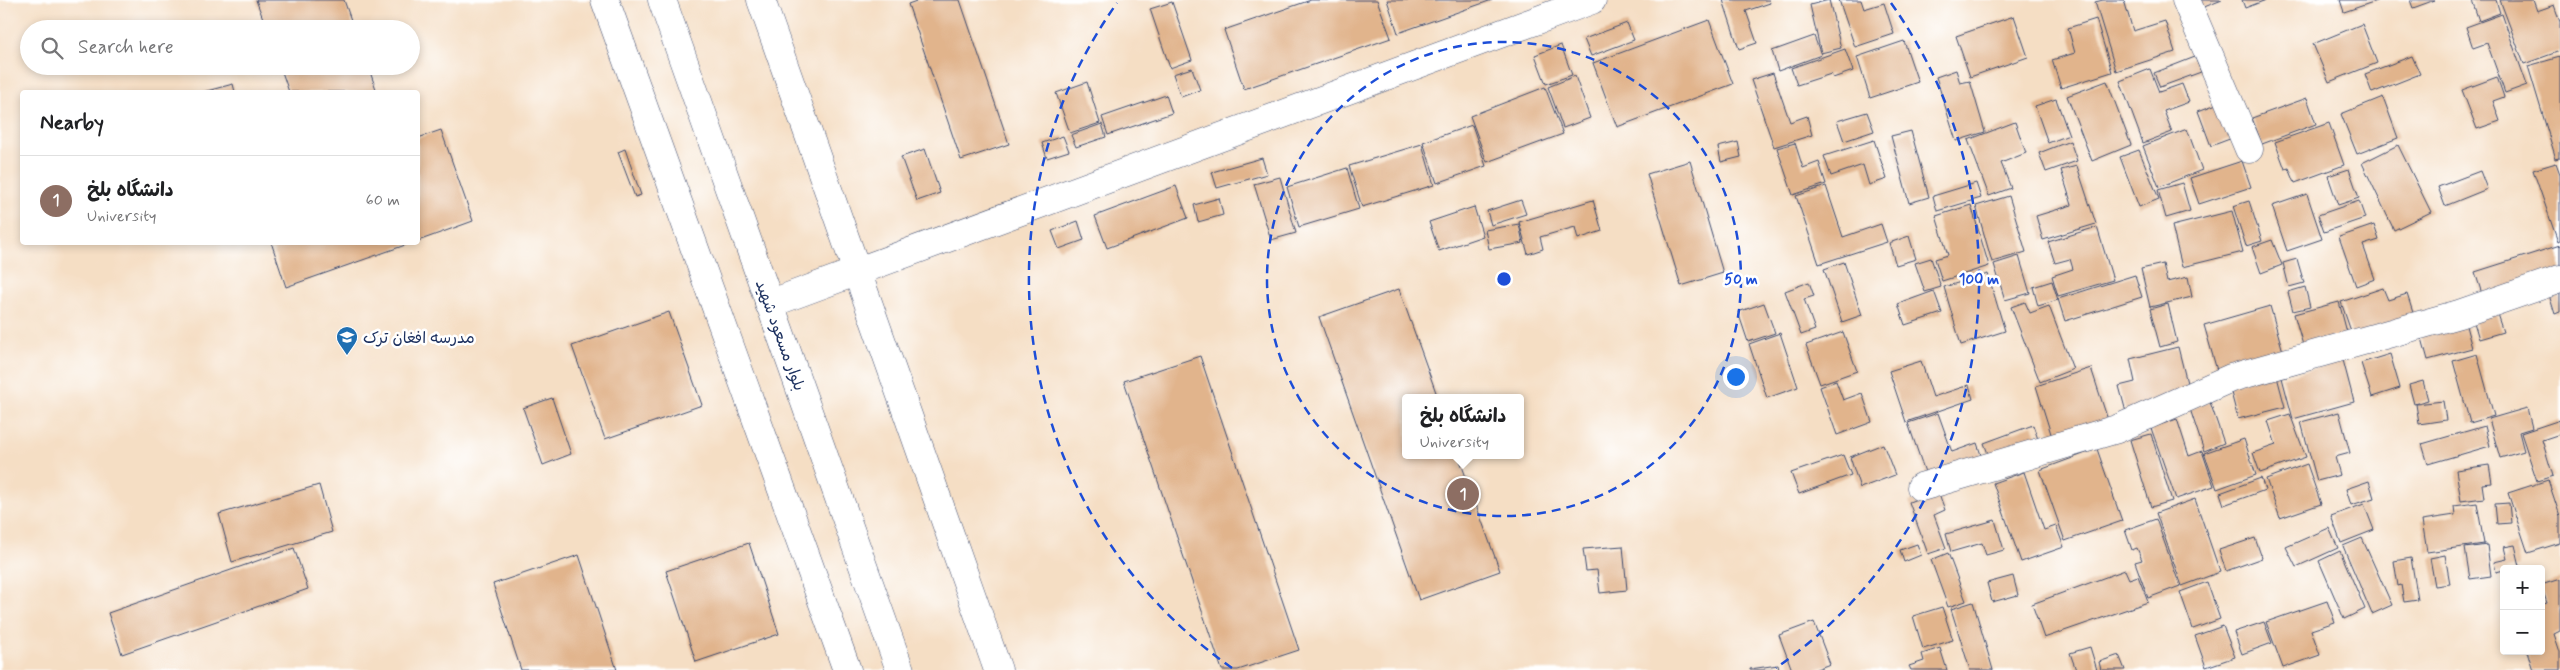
<!DOCTYPE html>
<html lang="en">
<head>
<meta charset="utf-8">
<style>
	:root { --surface:#fff; --page:#f6f6f6; --text:#202124; --muted:#757577; --line:#e0e0e0; --accent:#b45309 }
	body { margin:0; font-family:Mynerve,"Playpen Sans Arabic",sans-serif; background:var(--page); color:var(--text) }
	.controls { position:absolute; right:15px; bottom:15px; display:grid; overflow:hidden; border-radius:5px; box-shadow:0 2px 8px #0003 }
	.controls button { width:45px; height:45px; display:grid; place-items:center; padding:0; border:0; border-bottom:1px solid var(--line); background:var(--surface); color:var(--text); font:25px sans-serif }
	.you { position:absolute; left:1735px; top:376px; width:18px; height:18px; margin:-12px; border:4px solid #fff; border-radius:50%; background:#1a73e8; box-shadow:0 0 0 8px #1a73e833 }
	.badge { display:grid; place-items:center; width:32px; height:32px; border-radius:50%; background:var(--accent); color:#fff; font-size:16px; font-weight:700 }
	.pin { position:absolute; translate:-50% -50%; border:2px solid #fff; box-shadow:0 1px 5px #0006 }
	.popup { position:absolute; left:1402px; top:394px; width:122px; height:65px; box-sizing:border-box; display:grid; place-content:center; border-radius:5px; background:var(--surface); filter:drop-shadow(0 1px 4px #0005); font-size:16px; white-space:nowrap; color:var(--muted) }
	.popup b { font-size:19px; color:var(--text) }
	.popup::after { content:''; position:absolute; left:50%; top:100%; margin-left:-10px; border:10px solid transparent; border-top-color:var(--surface) }
	.list { margin:0; padding:0; list-style:none }
	h2 { display:flex; justify-content:space-between; align-items:center; height:65px; margin:0; padding:0 20px; font-size:21px }
	h2 small { font-size:16px; font-weight:400; color:var(--muted) }
	.list li { display:grid; grid-template-columns:32px 1fr auto; gap:15px; align-items:center; box-sizing:border-box; height:90px; padding:0 20px; border-top:1px solid var(--line) }
	.list b { display:block; font-size:19px; white-space:nowrap }
	.list p { margin:0; font-size:16px; white-space:nowrap; color:var(--muted) }
	.list em { font-size:16px; font-style:normal; color:var(--muted) }
	.icon { flex:none; width:28px; height:28px; fill:none; stroke:currentColor; stroke-width:2; stroke-linecap:round; stroke-linejoin:round }
	.map { position:relative; flex:none; width:2560px; height:670px; overflow:hidden }
	.search { position:absolute; background:var(--surface); box-shadow:0 2px 8px #0003; left:20px; top:20px; width:400px; height:55px; display:flex; align-items:center; gap:12px; box-sizing:border-box; padding:0 18px; border-radius:28px; color:var(--muted); font-size:19px }
	.panel { position:absolute; background:var(--surface); box-shadow:0 2px 8px #0003; left:20px; top:90px; width:400px; height:155px; border-radius:5px }
	.map>svg:first-child { display:block }
	.building { fill:#e1b48c }
	.lines { fill:none; stroke-linecap:round; stroke-linejoin:round }
	.minor-casing { stroke:#3c496d; stroke-width:29 }
	.major-casing { stroke:#3c496d; stroke-width:29 }
	.minor { stroke:#fff; stroke-width:28 }
	.major { stroke:#fff; stroke-width:28 }
	.ring { fill:none; stroke:#1d4ed8; stroke-width:2.5; stroke-dasharray:9 6 }
	.labels { text-anchor:middle; stroke-width:5; stroke-linejoin:round; paint-order:stroke }
	.street-label { font-size:16px; fill:#1b2f5e; stroke:#fff }
	.poi-label { font-size:16px; fill:#1b2f5e; stroke:#fff; text-anchor:start }
	.centre { fill:#1d4ed8; stroke:#fff; stroke-width:2.5 }
	.ring-label { font-size:15px; text-anchor:middle; font-weight:bold; fill:#1d4ed8; stroke:#fff; stroke-width:5; stroke-linejoin:round; paint-order:stroke }
</style>
</head>
<body>
<div class="map">
<svg width="2560" height="670" viewBox="0 0 2560 670">
	<rect width="100%" height="100%" fill="#fff"/>
	<filter id="ink" filterUnits="userSpaceOnUse"><feTurbulence type="fractalNoise" baseFrequency=".02" numOctaves="2"/><feDisplacementMap in="SourceGraphic" scale="10" xChannelSelector="R" yChannelSelector="G"/><feConvolveMatrix kernelMatrix="1 2 1 2 8 2 1 2 1" color-interpolation-filters="sRGB"/></filter>
	<filter id="wash" filterUnits="userSpaceOnUse"><feTurbulence type="fractalNoise" baseFrequency=".0096" numOctaves="4" result="noise"/><feDisplacementMap in="SourceGraphic" scale="20" xChannelSelector="R" yChannelSelector="G"/><feGaussianBlur stdDeviation="1.12" result="paint"/><feColorMatrix in="noise" values="0 0 0 0 0 0 0 0 0 0 0 0 0 0 0 0 0 1.4 0 .05"/><feComposite in="paint" operator="in"/></filter>
	<g filter="url(#wash)">
		<rect width="100%" height="100%" fill="#f5dec4"/>
		<g id="blocks">
			<g class="building">
				<path d="M256,0h88l10,29h-87z"/>
				<path d="M919,0h41l49,144 -48,16 -53,-156z"/>
				<path d="M1311,0h66l14,38 -147,51 -20,-59z"/>
				<path d="M1387,0h105l-94,33z"/>
				<path d="M1723,0h46l1,3 -24,8 11,32 -18,6z"/>
				<path d="M1829,0l12,48 -20,5 -11,-48z"/>
				<path d="M1839,0h22l3,9 20,-6 10,31 -39,13z"/>
				<path d="M2103,0h21l9,31 32,-10 10,31 -59,19 -21,-69z"/>
				<path d="M2190,0h32l-28,11z"/>
				<path d="M2242,0h24l-21,8z"/>
				<path d="M2340,0h39l-35,12z"/>
				<path d="M2410,0h25l-22,8z"/>
				<path d="M2472,0h24l4,13 -21,8z"/>
				<path d="M2500,0h33l4,11 17,-6 6,17v29l-36,13z"/>
				<path d="M1172,2l20,58 -22,8 -20,-59z"/>
				<path d="M2502,14l25,71 -22,8 -18,-50 -14,5 -7,-21z"/>
				<path d="M2014,16l14,41 -58,20 -14,-41z"/>
				<path d="M2096,19l16,53 -51,16 -9,-28 23,-7 -7,-25z"/>
				<path d="M1709,20l24,64 -116,43 -24,-64z"/>
				<path d="M1627,23l7,17 -43,16 -7,-17z"/>
				<path d="M2362,24l15,39 -48,19 -16,-38z"/>
				<path d="M1814,36l7,19 -43,16 -6,-20z"/>
				<path d="M1904,41l14,41 -48,16 -13,-41z"/>
				<path d="M1561,45l11,30 -26,9 -11,-29z"/>
				<path d="M1845,49l8,22 -20,7 -2,-4 -34,11 -6,-17z"/>
				<path d="M2412,56l8,18 -48,19 -7,-19z"/>
				<path d="M2195,57l6,15 -41,15 -6,-14z"/>
				<path d="M2560,57v101l-4,1 -28,-93z"/>
				<path d="M280,66h88l9,26h-88z"/>
				<path d="M1192,68l8,22 -19,7 -8,-23z"/>
				<path d="M2150,69l9,23 23,-8 7,18 -25,9 8,21 -29,11 -23,-62z"/>
				<path d="M1956,70l4,13 10,-2 15,51 -29,9 -20,-64z"/>
				<path d="M1773,73l17,49 17,-6 5,19 -38,12 -23,-67z"/>
				<path d="M1575,76l15,42 -27,10 -15,-41z"/>
				<path d="M2497,77l7,20 -11,4 7,20 -23,8 -15,-39z"/>
				<path d="M2107,81l24,64 -39,16 -25,-65z"/>
				<path d="M1087,82l13,41 -30,10 -14,-40z"/>
				<path d="M233,84l2,8h-32z"/>
				<path d="M1545,87l18,47 -76,28 -17,-46z"/>
				<path d="M1166,95l6,18 -64,22 -6,-18z"/>
				<path d="M2383,97l15,41 -41,16 -16,-40z"/>
				<path d="M2307,98l9,26 -54,20 -10,-26z"/>
				<path d="M2056,99l13,36 -21,8 -13,-37z"/>
				<path d="M2222,102l13,35 -24,9 -13,-35z"/>
				<path d="M1867,112l7,19 -30,10 -7,-20z"/>
				<path d="M2015,122l11,31 -25,10 10,25 -22,8 -21,-56z"/>
				<path d="M2329,123l15,42 -49,18 -6,-15 -4,1 -10,-27z"/>
				<path d="M1102,124l4,13 -30,10 -5,-12z"/>
				<path d="M1472,125l14,41 -49,17 -14,-41z"/>
				<path d="M2187,129l15,41 -43,17 -16,-41z"/>
				<path d="M441,130l32,91 -55,20v-103z"/>
				<path d="M1911,131l18,66 -20,6 -18,-67z"/>
				<path d="M1063,136l6,15 -22,7 -5,-15z"/>
				<path d="M1874,140l13,39 -18,6 -6,-20 -32,11 -7,-20z"/>
				<path d="M2070,141l7,20 -31,11 -7,-19z"/>
				<path d="M1738,142l3,15 -20,5 -3,-15z"/>
				<path d="M1795,143l8,25 16,-6 7,22 -33,11 -16,-47z"/>
				<path d="M1422,144l12,41 -72,22 -13,-41z"/>
				<path d="M2398,145l33,67 -37,18 -32,-67z"/>
				<path d="M625,149l16,46 -6,2 -17,-45z"/>
				<path d="M925,149l15,44 -23,8 -16,-44z"/>
				<path d="M2139,150l20,49 -20,8 -19,-50z"/>
				<path d="M1262,158l5,16 -50,14 -5,-16z"/>
				<path d="M1690,161l33,112 -42,13 -34,-112z"/>
				<path d="M2242,161l9,26 -52,17 -9,-26z"/>
				<path d="M2556,163l4,11v67l-2,1 -25,-72z"/>
				<path d="M2077,166l19,58 -53,16 -7,-24 36,-11 -11,-35z"/>
				<path d="M1347,168l12,41 -60,18 -12,-40z"/>
				<path d="M2349,169l10,29 -21,7 -10,-29z"/>
				<path d="M2480,171l7,18 -42,17 -7,-19z"/>
				<path d="M1280,177l16,56 -25,7 -17,-56z"/>
				<path d="M1976,183l5,15 -44,13 -4,-15z"/>
				<path d="M2182,183l8,28 -24,7 -8,-28z"/>
				<path d="M1176,186l12,32 -81,30 -12,-32z"/>
				<path d="M1826,186l17,51 38,-13 6,18 -68,22 -23,-68z"/>
				<path d="M2307,194l15,45 -35,12 -15,-45z"/>
				<path d="M2009,196l17,56 -34,10 -16,-56z"/>
				<path d="M1219,198l4,17 -25,7 -4,-17z"/>
				<path d="M1521,200l5,14 -35,11 -4,-14z"/>
				<path d="M1593,200l9,31 -24,8 -3,-12 -35,10 3,12 -15,5 -9,-32z"/>
				<path d="M2249,201l13,40 -16,5 -13,-40z"/>
				<path d="M2359,201l6,17 -41,14 -6,-17z"/>
				<path d="M1971,205l18,61 -47,15 -7,-22 13,-4 -12,-39z"/>
				<path d="M1474,207l9,29 -44,15 -10,-29z"/>
				<path d="M2232,211l11,41 -61,15 -10,-41z"/>
				<path d="M1078,221l6,19 -25,9 -7,-18z"/>
				<path d="M1519,224l4,19 -34,6 -4,-19z"/>
				<path d="M2374,225l5,15 -16,5 12,34 -19,7 -17,-49z"/>
				<path d="M2097,227l16,53 -55,16 -6,-20 21,-7 -3,-10 -15,4 -7,-21z"/>
				<path d="M1909,236l7,23 -20,6 -7,-22z"/>
				<path d="M2272,240l10,25 -21,8 -9,-26z"/>
				<path d="M271,242h140v1l-125,44z"/>
				<path d="M2560,245v27l-77,25 -8,-25z"/>
				<path d="M2019,256l11,37 -25,7 -11,-36z"/>
				<path d="M1931,258l10,29 -16,5 -10,-29z"/>
				<path d="M2297,259l7,24 -15,4 -6,-24z"/>
				<path d="M1844,262l18,53 -20,7 -18,-53z"/>
				<path d="M2163,264l4,18 21,-5 4,20 -42,10 -9,-38z"/>
				<path d="M1988,274l17,57 -44,14 -17,-58z"/>
				<path d="M2135,275l7,22 -77,24 -7,-22z"/>
				<path d="M2052,281l6,19 -20,6 -5,-19z"/>
				<path d="M1809,282l5,14 -10,3 11,31 -14,5 -16,-44z"/>
				<path d="M2305,287l5,20 -17,4 -5,-19z"/>
				<path d="M2383,288l5,12 19,-6 8,25 -61,21 -13,-38z"/>
				<path d="M1399,289l39,109h-32v57h52l42,116 -81,29 -100,-283z"/>
				<path d="M1934,291l8,22 -37,12 -7,-21z"/>
				<path d="M2560,292v20l-5,2 -6,-19z"/>
				<path d="M2025,302l5,11 19,-7 24,63 -33,13 -29,-75z"/>
				<path d="M2339,302l10,38 -44,12 -11,-38z"/>
				<path d="M1764,303l11,30 -27,9 -10,-30z"/>
				<path d="M2168,304l9,38 -17,5 -10,-38z"/>
				<path d="M2270,306l14,49 -66,19 -14,-49z"/>
				<path d="M2496,311l7,21 -24,7 -6,-20z"/>
				<path d="M669,312l33,93 -97,34 -33,-93z"/>
				<path d="M2466,326l6,22 -44,12 -8,-29z"/>
				<path d="M1843,332l14,39 -37,13 -14,-39z"/>
				<path d="M1780,333l18,54 -31,11 -18,-54z"/>
				<path d="M2178,347l11,44 -63,21 -7,-26 16,-4 -5,-23z"/>
				<path d="M2390,354l10,34 -28,9 -11,-34z"/>
				<path d="M2477,354l17,62 -24,7 -17,-62z"/>
				<path d="M1200,356l99,294 -61,20h-16l-98,-289z"/>
				<path d="M2343,360l11,42 -61,17 -11,-41z"/>
				<path d="M1921,361l12,36 36,-12 4,14 -67,23 -17,-51z"/>
				<path d="M2091,368l17,52 -56,17 -16,-51z"/>
				<path d="M2276,373l9,34 -47,12 -9,-34z"/>
				<path d="M1836,381l7,19 19,-7 10,29 -35,13 -17,-48z"/>
				<path d="M2423,381l5,19 -14,4 -5,-19z"/>
				<path d="M552,398l19,56 -28,11 -20,-57z"/>
				<path d="M2443,401l3,19 -27,4 -3,-20z"/>
				<path d="M2210,402l14,41 -20,8 -14,-42z"/>
				<path d="M2527,408l5,20 -13,4 5,19 -24,7 -11,-39z"/>
				<path d="M2339,412l11,41 -15,4 5,18 -23,6 -16,-59z"/>
				<path d="M1938,413l14,39 25,-9 5,15 -55,20 -19,-55z"/>
				<path d="M2290,414l16,43 -46,16 -7,-20 23,-8 -8,-24z"/>
				<path d="M2177,419l12,37 13,-5 12,35 -38,13 -25,-71z"/>
				<path d="M2560,420v14l-18,6 11,36 -16,5 -16,-48z"/>
				<path d="M2033,425l6,17 -49,17 -6,-16z"/>
				<path d="M2485,426l5,20 -62,18 -6,-20z"/>
				<path d="M2151,434l21,67 -21,6 -21,-67z"/>
				<path d="M2244,439l12,36 -39,14 -13,-36z"/>
				<path d="M1883,444l12,31 -35,13 -10,-31z"/>
				<path d="M2097,449l25,72 -57,20 -25,-71z"/>
				<path d="M1843,455l8,20 -52,19 -8,-21z"/>
				<path d="M2307,464l14,40 -41,14 -14,-39z"/>
				<path d="M2489,465l3,18 -10,1 2,14 -23,3 -5,-31z"/>
				<path d="M2024,472l20,58 12,-4 8,21 -43,15 -28,-79z"/>
				<path d="M2261,478l4,12 -41,15 -4,-12z"/>
				<path d="M2548,480l12,36v27l-32,10 -20,-60z"/>
				<path d="M2369,481l5,17 -23,7 -5,-16z"/>
				<path d="M319,485l13,47 -100,30 -13,-48z"/>
				<path d="M1938,491l7,19 -11,5 12,33 -18,6 -19,-52z"/>
				<path d="M2195,499l25,73 -38,14 -26,-73z"/>
				<path d="M2477,503l7,41 -57,8 -5,-32 33,-5 -1,-9z"/>
				<path d="M2509,503l2,20 -14,1 -2,-20z"/>
				<path d="M2364,504l10,26 -33,13 -10,-27z"/>
				<path d="M2156,519l24,67 -32,12 -13,-36 7,-2 -5,-12 -5,2 -7,-20z"/>
				<path d="M1995,520l9,30 -18,5 -4,-12 -31,9 -5,-18z"/>
				<path d="M2329,528l9,20 -42,19 -10,-20z"/>
				<path d="M2255,538l7,20 -36,13 -7,-21z"/>
				<path d="M2362,538l30,67 -20,9 -29,-68z"/>
				<path d="M749,543l30,91 -83,28 -30,-91z"/>
				<path d="M1917,544l4,11 -17,7 -4,-12z"/>
				<path d="M2487,545l4,31 -21,3 -5,-31z"/>
				<path d="M2515,545l5,21 -24,6 -2,-10 13,-3 -3,-12z"/>
				<path d="M1623,546l4,44 -27,3 -3,-23 -11,1 -3,-22z"/>
				<path d="M294,548l14,41 -186,65 -14,-41z"/>
				<path d="M2340,551l25,58 -21,10 -25,-58z"/>
				<path d="M1948,553l18,48 -18,6 -17,-47z"/>
				<path d="M579,555l38,115h-96l-28,-86z"/>
				<path d="M2445,555l5,29 -15,2 -5,-28z"/>
				<path d="M2411,558l7,42 -14,2 -3,-17 -3,1 -4,-25z"/>
				<path d="M2125,570l4,9 9,-3 10,26 -104,36 -12,-34z"/>
				<path d="M2013,576l5,19 -26,7 -5,-19z"/>
				<path d="M2560,579v52l-6,3 6,18v18h-27l-6,-19h14v-46l6,-2 -6,-18z"/>
				<path d="M2207,582l13,37 -27,10 -13,-37z"/>
				<path d="M2327,601l8,21 -24,8 9,25 -37,13 -17,-46z"/>
				<path d="M1973,602l20,68h-23l-19,-61z"/>
				<path d="M1942,607l11,33 -30,9 -10,-33z"/>
				<path d="M1814,622l16,42 -16,6h-22l-13,-35z"/>
				<path d="M2264,622l8,21 -30,11 -8,-22z"/>
				<path d="M2223,626l12,31 -29,10 -11,-31z"/>
				<path d="M2090,647l7,23h-21l-6,-17z"/>
				<path d="M1940,648l7,22h-36l-2,-4 15,-5 -2,-7z"/>
				<path d="M2119,655l6,15h-24l-2,-8z"/>
				<path d="M1778,665l1,5h-29v-1z"/>
			</g>
		</g>
	</g>
	<g filter="url(#ink)">
		<use href="#blocks" fill-opacity="0" stroke="#3c496d" stroke-width="1"/>
		<g class="lines">
			<g class="minor-casing">
				<g id="minor">
					<path d="M605,0l242,670"/>
					<path d="M2186,0l63,149"/>
					<path d="M769,304l823,-304"/>
					<path d="M1921,487l196,-58 114,-51 228,-64 101,-35"/>
				</g>
			</g>
			<g class="major-casing">
				<g id="major">
					<path d="M662,0l238,670"/>
					<path d="M761,0l237,670"/>
				</g>
			</g>
			<use href="#minor" class="minor"/>
			<use href="#major" class="major"/>
		</g>
	</g>
	<g class="ring">
		<circle cx="1504" cy="279" r="237"/>
		<path d="M1232 668A475 475 0 0 1 1117 3M1891 3A475 475 0 0 1 1776 668"/>
	</g>
	<defs>
		<g id="school-pin" transform="scale(1.125)"><path d="M0 17L-7.5 6A9.5 9.5 0 1 1 7.5 6Z" fill="#1f6fb2" stroke="#fff"/><path d="M0-5L7-2L0 1L-7-2ZM-4 1L0 2.5L4 1V4Q0 6-4 4Z" fill="#fff"/></g>
	</defs>
	<g fill-rule="evenodd">
		<use href="#school-pin" x="347" y="337"/>
	</g>
	<g class="labels">
		<g class="street-label">
			<text transform="translate(781 335) rotate(70)" y="6">بلوار مسعود شهید</text>
		</g>
		<g class="poi-label">
			<text x="363" y="343">مدرسه افغان ترک</text>
		</g>
	</g>
	<circle cx="1504" cy="279" r="8" class="centre"/>
	<g class="ring-label">
		<text x="1741" y="284">50 m</text>
		<text x="1979" y="284">100 m</text>
	</g>
</svg>
<div class="controls">
<button>+</button>
<button>−</button>
</div>
<div class="you"></div>
<div class="pin badge" style="left:1463px;top:494px;background:#8d6e63">1</div>
<div class="popup"><b>دانشگاه بلخ</b>University</div>
<div class="search"><svg class="icon" aria-label="search" viewBox="0 0 24 24"><circle cx="10" cy="10" r="6"/><path d="M15 15l6 6"/></svg>Search here</div>
<section class="panel">
<h2>Nearby<small></small></h2>
<ul class="list">
<li><span class="badge" style="background:#8d6e63">1</span><div><b>دانشگاه بلخ</b><p>University</p></div><em>60 m</em></li>
</ul>
</section>
</div>
</body>
</html>
